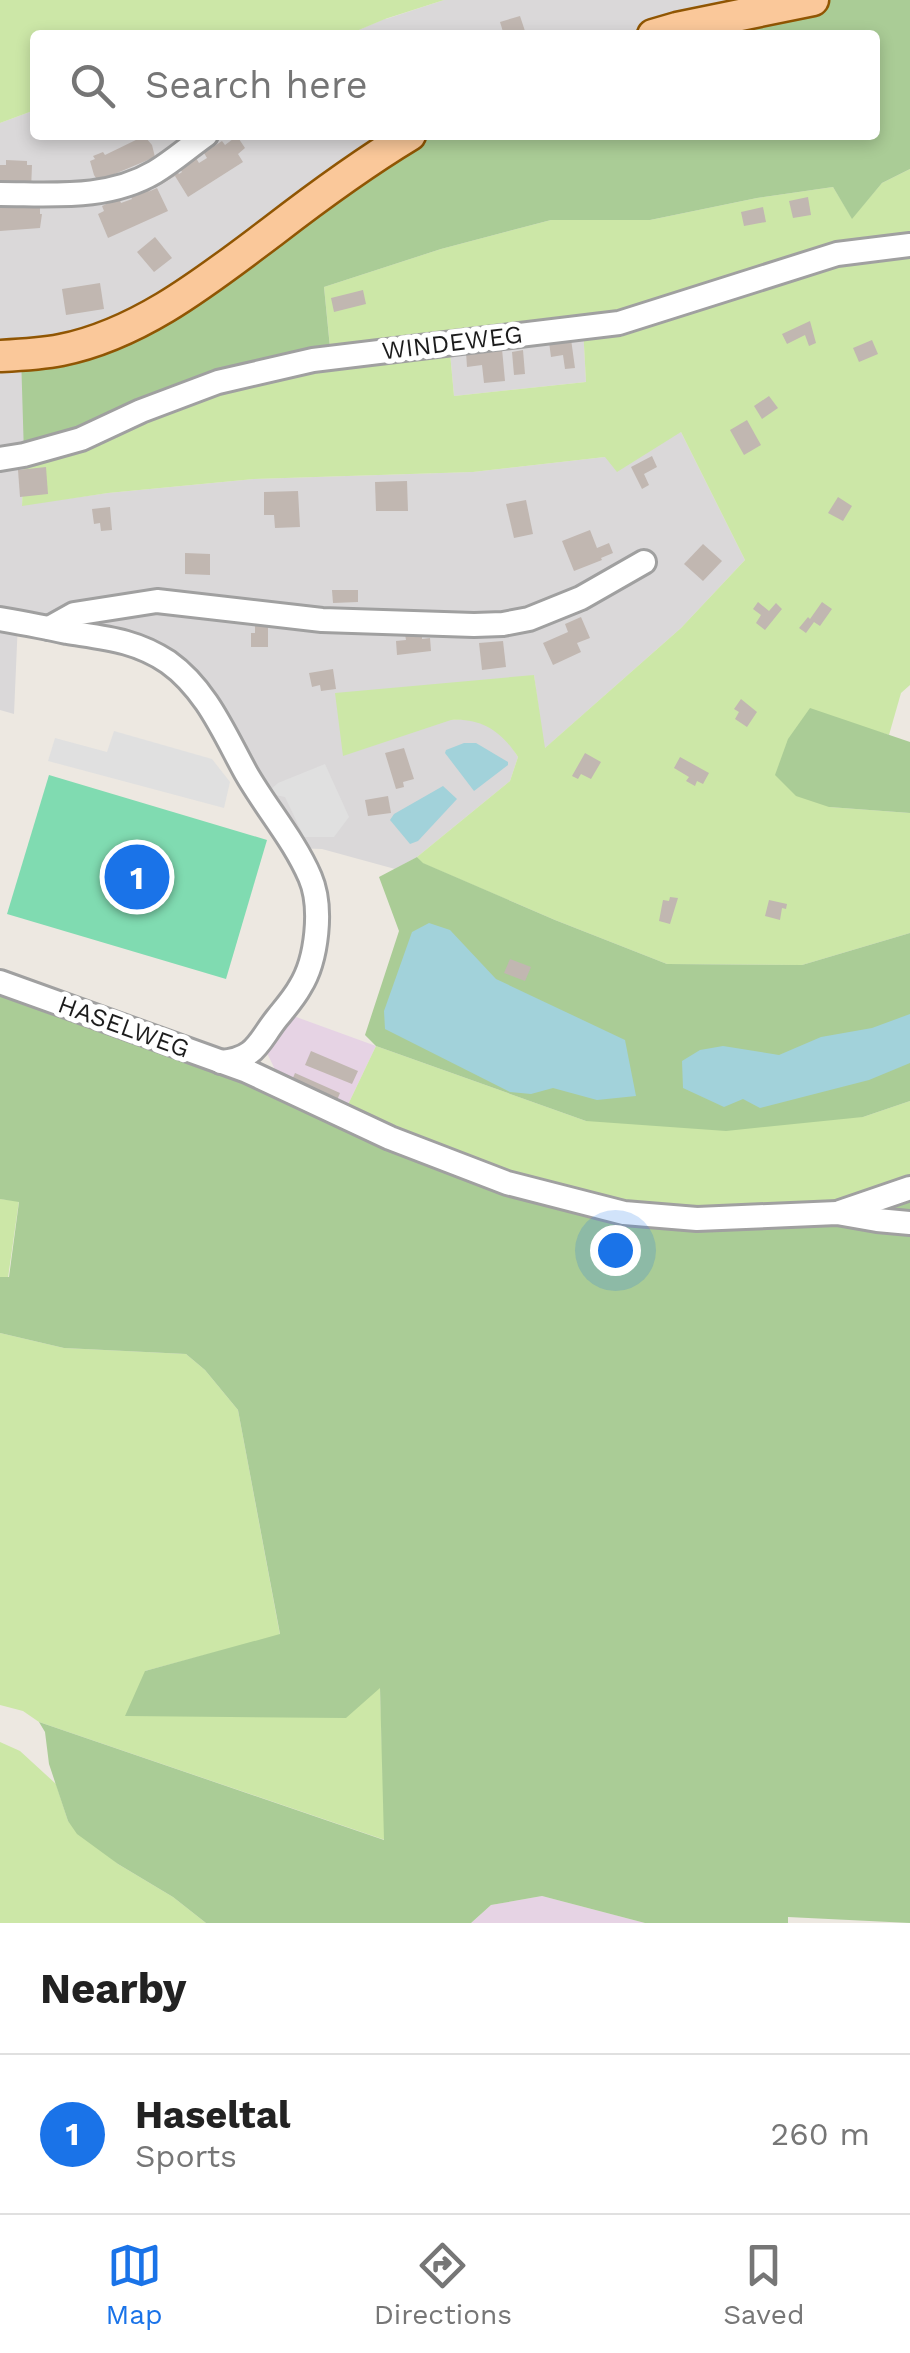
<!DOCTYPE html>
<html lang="en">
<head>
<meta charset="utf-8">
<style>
	:root { --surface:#fff; --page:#f2f2f2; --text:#222; --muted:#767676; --line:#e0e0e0; --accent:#1a73e8 }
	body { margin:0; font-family:"Work Sans",sans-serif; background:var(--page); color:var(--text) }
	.you { position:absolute; left:615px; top:1250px; width:35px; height:35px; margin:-25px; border:8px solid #fff; border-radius:50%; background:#1a73e8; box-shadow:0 0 0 15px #1a73e833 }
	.badge { display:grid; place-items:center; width:65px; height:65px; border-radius:50%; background:var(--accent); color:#fff; font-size:32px; font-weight:700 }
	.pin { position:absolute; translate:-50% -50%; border:5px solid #fff; box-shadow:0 2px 10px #0006 }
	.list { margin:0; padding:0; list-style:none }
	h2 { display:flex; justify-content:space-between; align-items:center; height:130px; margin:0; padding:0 40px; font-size:42px }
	h2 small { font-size:32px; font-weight:400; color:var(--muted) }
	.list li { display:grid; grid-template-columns:65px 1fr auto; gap:30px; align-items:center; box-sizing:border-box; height:160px; padding:0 40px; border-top:2px solid var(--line) }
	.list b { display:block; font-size:38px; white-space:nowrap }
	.list p { margin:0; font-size:32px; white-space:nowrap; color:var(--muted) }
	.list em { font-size:32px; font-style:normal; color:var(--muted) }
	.icon { flex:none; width:55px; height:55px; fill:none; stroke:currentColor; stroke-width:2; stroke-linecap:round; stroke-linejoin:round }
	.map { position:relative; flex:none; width:910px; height:1923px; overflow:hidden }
	.search { position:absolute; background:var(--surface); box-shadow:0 5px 15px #0003; left:30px; right:30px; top:30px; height:110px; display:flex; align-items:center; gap:25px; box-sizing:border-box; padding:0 35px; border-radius:10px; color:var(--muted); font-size:38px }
	.sheet { height:290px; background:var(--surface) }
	nav { display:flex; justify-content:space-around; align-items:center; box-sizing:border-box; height:140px; border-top:2px solid var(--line); background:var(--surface); font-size:28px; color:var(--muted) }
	nav a { display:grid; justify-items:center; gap:5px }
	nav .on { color:var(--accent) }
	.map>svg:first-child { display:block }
	.residential { fill:#dad8d9 }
	.industrial { fill:#e6d3e4 }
	.grass { fill:#cce7a7; fill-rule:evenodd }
	.forest { fill:#aacc96 }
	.pitch { fill:#80dbb1 }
	.parking { fill:#e0e0e0 }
	.water { fill:#a2d2da }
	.building { fill:#c1b7b1 }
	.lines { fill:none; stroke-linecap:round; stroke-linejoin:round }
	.minor-casing { stroke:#a0a0a0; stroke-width:28 }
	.major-casing { stroke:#905603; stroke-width:35 }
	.minor { stroke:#fff; stroke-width:22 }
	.major { stroke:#fac89a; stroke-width:30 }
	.labels { text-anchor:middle; stroke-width:10; stroke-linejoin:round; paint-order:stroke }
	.street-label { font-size:25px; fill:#1c1c1c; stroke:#fff }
</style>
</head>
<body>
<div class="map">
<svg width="910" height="1923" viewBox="0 0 910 1923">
	<rect width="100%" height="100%" fill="#ede8e1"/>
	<g class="residential">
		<path d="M367,0l19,19 58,-19h369l-160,35h-306l37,-16z"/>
		<path d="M35,110v25h375l-386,320 -2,50 86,-12 146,-14 219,-7 132,-15 76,-25 64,128 -64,68 -137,121 -10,-74 -83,45 16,-1 13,3 15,8 15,14 8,13 -8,24 -93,76 -22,12 -73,-20 -28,-1 -126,-186 -150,-41 -4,93 -14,-4v-587z"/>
		<path d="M583,326l3,56 -132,14 -5,-54z"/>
	</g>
	<g class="industrial">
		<path d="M288,1014l88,32 -32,67 -62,-29 -16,-33z"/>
		<path d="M542,1896l103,27h-174l20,-18z"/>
	</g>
	<g class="grass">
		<path d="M0,0h444l-59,19 -38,16h-312v75l-35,13z"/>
		<path d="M910,169v516l-9,8 -12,42 -31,-9 -29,81 81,6v120l-108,32 -135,-1 -112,-44 -133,-57 -5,-6 93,-76 8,-24c-16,-25 -36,-39 -67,-37l-108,36 -8,-63 199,-18 11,73 136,-120 64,-68 -64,-128 -64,40 -12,-15 -132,15 -219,7 -146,14 -86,13 2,-51 117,-44 190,-54 -7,-70 117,-38 110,-29h99l107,-22 76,-11 19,31 30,-35zM583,327l3,55 -132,14 -5,-54z"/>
		<path d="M376,1046l210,75 277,-4 47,-16v87l-74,17 -139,7 -72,-5 -116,-31 -164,-65z"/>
		<path d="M0,1199l19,2 -11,77 -8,-1z"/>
		<path d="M0,1333l64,15 122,6 19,16 33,40 42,225 -135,36 235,16 5,153 -346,-118 -16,-11 -23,-6z"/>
		<path d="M0,1742l20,9 36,33 12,37 50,43 55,33 33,26h-206z"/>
	</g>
	<g class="forest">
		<path d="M813,0h97v169l-28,14 -30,36 -19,-32 -76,11 -107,22h-99l-110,29 -117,38 7,71 -307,97 -3,-100 81,-18 308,-202h465v-100h-222z"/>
		<path d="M810,708l100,34v71l-81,-6 -33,-11 -21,-21 13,-36z"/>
		<path d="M417,857l6,6 132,57 112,44 135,1 108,-32v168l-47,16 -137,14 -140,-10 -210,-75 -11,-11 34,-104 -20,-54z"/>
		<path d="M0,985l509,191 116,31 72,5 139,-7 74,-17v735l-122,-6v6h-143l-103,-27 -51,9 -20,18h-265l-33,-26 -55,-33 -41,-30 -9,-13 -19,-57 -4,-32 -6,-10 345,118 -4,-152 -34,30 -221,-2 20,-45 135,-37 -42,-224 -33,-40 -19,-16 -122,-6 -64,-15v-56h9l10,-75 -19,-3z"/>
	</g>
	<path class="pitch" d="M49,775l218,65 -41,139 -219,-65z"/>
	<g class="parking">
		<path d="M114,731l98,28 18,23 -6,26 -176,-47 7,-23 52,14z"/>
		<path d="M325,764l24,53 -15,20h-30l-19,-40 -10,-2 -4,-6 7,-6z"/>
	</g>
	<g class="water">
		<path d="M464,743h12l32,19v3l-34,26 -29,-38 1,-3z"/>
		<path d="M443,786l14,13 -39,42 -8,3 -20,-24 4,-6z"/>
		<path d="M429,923l21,7 46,49 129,61 11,56 -39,4 -44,-12 -22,6 -21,-2 -125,-63 -1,-18 28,-79z"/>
		<path d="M910,1014v49l-41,17 -109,28 -17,-9 -19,8 -41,-19 -1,-27 18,-11 23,-4 56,9 42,-18 51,-9z"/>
	</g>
	<g class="building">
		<path d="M520,16l6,18 -22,1 -4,-13z"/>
		<path d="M237,136l8,12 -7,6 5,8 -55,35 -13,-21 -20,12 -4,-8 23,-13 5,7 3,-2 -3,-4 17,-10 3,5 8,-5 -3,-5 18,-12 3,4z"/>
		<path d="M140,138l1,2 5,-2 6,7 3,12 -57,24 -4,-6 -4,-14 5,-2 -2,-3 10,-4 2,3z"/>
		<path d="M6,160l21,1v4h5l-1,25 -31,-1v-24h6z"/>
		<path d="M149,186l2,4 -3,2 9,-4 11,23 -60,27 -10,-24 6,-3 -2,-5 17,-8 2,5 11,-4 -2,-4z"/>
		<path d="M808,197l3,18 -18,3 -4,-17z"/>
		<path d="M34,203v4h6v7h2l-2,14 -40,3v-25l15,2v-2z"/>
		<path d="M763,207l3,15 -22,4 -3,-14z"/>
		<path d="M155,237l17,21 -18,14 -17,-20z"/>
		<path d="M100,283l4,26 -38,6 -4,-26z"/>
		<path d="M363,290l3,14 -32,8 -3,-14z"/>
		<path d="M810,321l6,22 -7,3 -4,-11 -18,9 -5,-10z"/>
		<path d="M571,339l4,29 -10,1 -2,-14 -12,2 -2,-15z"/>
		<path d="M872,340l6,14 -19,8 -6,-14z"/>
		<path d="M502,349l3,32 -21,2 -2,-18 -15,2 -1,-15z"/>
		<path d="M523,350l2,24 -11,1 -2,-23z"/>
		<path d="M769,396l9,12 -16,11 -8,-13z"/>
		<path d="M747,420l14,25 -17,10 -14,-25z"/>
		<path d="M652,456l5,11 -13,7 5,11 -7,4 -11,-22z"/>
		<path d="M46,467l2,27 -28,3 -2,-27z"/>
		<path d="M407,481l1,30h-32l-1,-29z"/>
		<path d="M298,491l2,36 -25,1 -1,-13h-10v-23z"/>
		<path d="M838,497l14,9 -9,15 -15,-8z"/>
		<path d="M526,500l7,34 -19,4 -8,-34z"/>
		<path d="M110,507l2,23 -11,1 -1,-8 -6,1 -2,-15z"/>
		<path d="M590,530l7,18 12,-5 4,10 -12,5 1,2 -28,11 -12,-30z"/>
		<path d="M703,544l19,17 -19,20 -19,-17z"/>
		<path d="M185,553l25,1v21l-25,-1z"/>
		<path d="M332,590h26v12l-25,1z"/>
		<path d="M758,602l11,9 7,-8 6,6 -17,21 -9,-7 5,-8 -8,-6z"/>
		<path d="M822,602l10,7 -12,17 -6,-4 -8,11 -7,-5 9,-11 2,2z"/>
		<path d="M581,617l9,21 -13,5 4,9 -28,13 -10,-22 25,-11 -3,-8z"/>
		<path d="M255,624h13v23h-17v-14h4z"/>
		<path d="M422,633v6l8,-1 1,13 -34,4 -1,-14 10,-1 -1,-6z"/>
		<path d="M503,641l3,26 -24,3 -3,-27z"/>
		<path d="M333,669l3,20 -15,2 -1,-6 -8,2 -3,-14z"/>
		<path d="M741,699l16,13 -10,15 -12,-8 4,-7 -5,-3z"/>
		<path d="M404,748l10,31 -11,3 1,5 -8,2 -11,-36z"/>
		<path d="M585,753l16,9 -10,17 -10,-5 -3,5 -6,-3z"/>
		<path d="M680,757l29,16 -6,11 -6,-3 -2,5 -9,-5 3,-4 -15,-9z"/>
		<path d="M388,796l3,17 -23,3 -3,-16z"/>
		<path d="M670,897l8,1 -8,26 -11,-3 4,-21 6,1z"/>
		<path d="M769,900l18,4 -1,5 -4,-1 -2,12 -15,-4z"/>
		<path d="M510,959l21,8 -6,14 -21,-8z"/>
		<path d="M311,1051l47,20 -6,13 -47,-19z"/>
		<path d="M295,1073l45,20 -5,12 -45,-20z"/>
	</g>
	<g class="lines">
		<g class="minor-casing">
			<g id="minor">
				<path d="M0,194c53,0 108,6 155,-22 18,-11 34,-25 51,-37"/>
				<path d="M0,459l24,-4 57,-16 60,-28 77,-29 95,-22 306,-37 218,-69 73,-9"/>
				<path d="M0,619c23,4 45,8 67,13 38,6 68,8 101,30 38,27 56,71 78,111 20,35 48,67 64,104 13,30 7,83 -10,110 -6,11 -15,21 -23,31 -19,24 -21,41 -56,44"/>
				<path d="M49,628l25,-14 83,-13 165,19 152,5 29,-1 26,-5 52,-21 63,-36"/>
				<path d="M0,982l247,89 143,67 117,45 117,30 73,6 140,-6 40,7 33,3"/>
				<path d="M840,1212l70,-24"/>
			</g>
		</g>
		<g class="major-casing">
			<g id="major">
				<path d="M653,35l24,-7 136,-28"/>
				<path d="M0,356c20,-1 41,-2 61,-6 80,-16 148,-71 212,-119 44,-34 89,-67 137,-96"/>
			</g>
		</g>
		<use href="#minor" class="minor"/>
		<use href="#major" class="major"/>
	</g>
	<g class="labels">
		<g class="street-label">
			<text transform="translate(452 342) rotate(-7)" y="9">WINDEWEG</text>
			<text transform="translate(124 1026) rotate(20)" y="9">HASELWEG</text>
		</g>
	</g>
</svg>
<div class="you"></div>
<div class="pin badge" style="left:137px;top:877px">1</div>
<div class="search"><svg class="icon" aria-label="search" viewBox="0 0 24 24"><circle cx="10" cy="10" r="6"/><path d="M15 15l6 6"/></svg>Search here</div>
</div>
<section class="sheet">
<h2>Nearby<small></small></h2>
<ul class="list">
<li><span class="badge">1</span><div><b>Haseltal</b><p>Sports</p></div><em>260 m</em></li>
</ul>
</section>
<nav>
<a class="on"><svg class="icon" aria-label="map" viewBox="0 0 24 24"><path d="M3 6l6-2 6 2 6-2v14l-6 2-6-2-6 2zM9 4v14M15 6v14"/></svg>Map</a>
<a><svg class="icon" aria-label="directions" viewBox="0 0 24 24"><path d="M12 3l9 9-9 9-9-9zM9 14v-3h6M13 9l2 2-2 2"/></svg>Directions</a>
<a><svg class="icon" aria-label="saved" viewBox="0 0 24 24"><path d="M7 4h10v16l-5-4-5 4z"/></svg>Saved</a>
</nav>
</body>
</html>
